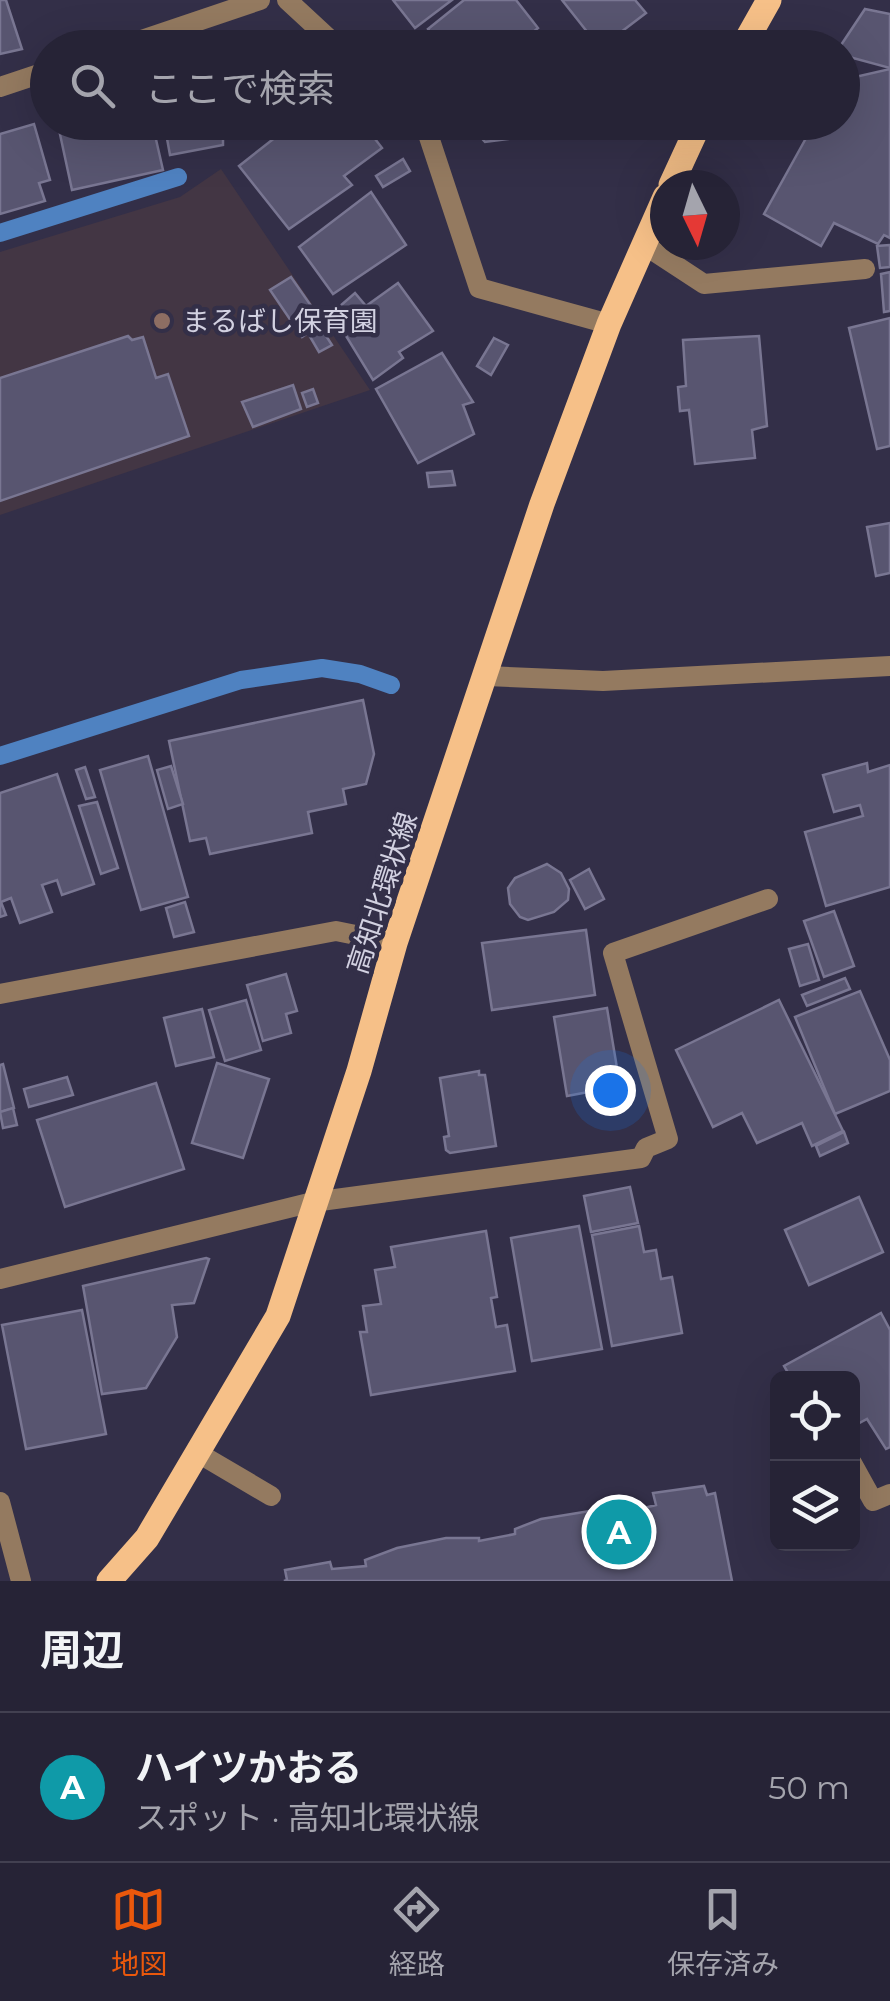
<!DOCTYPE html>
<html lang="ja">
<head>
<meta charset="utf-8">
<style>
	:root { --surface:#262336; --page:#322f42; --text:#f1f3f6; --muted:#a4a4ad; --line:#424051; --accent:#ea580c }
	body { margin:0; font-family:Montserrat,"Noto Sans JP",sans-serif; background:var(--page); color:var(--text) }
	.controls { position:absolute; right:30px; bottom:30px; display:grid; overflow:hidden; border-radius:15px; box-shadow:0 10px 40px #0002 }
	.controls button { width:90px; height:90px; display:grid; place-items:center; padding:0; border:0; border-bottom:2px solid var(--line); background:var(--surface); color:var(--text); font:50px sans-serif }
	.compass { position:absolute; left:650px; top:170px; width:90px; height:90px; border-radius:50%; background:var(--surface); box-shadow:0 10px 40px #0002; rotate:175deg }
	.you { position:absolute; left:610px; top:1090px; width:35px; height:35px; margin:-25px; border:8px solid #fff; border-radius:50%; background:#1a73e8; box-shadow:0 0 0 15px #1a73e833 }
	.badge { display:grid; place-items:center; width:65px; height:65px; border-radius:50%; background:var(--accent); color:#fff; font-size:32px; font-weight:700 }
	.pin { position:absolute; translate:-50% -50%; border:5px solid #fff; box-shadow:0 2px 10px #0006 }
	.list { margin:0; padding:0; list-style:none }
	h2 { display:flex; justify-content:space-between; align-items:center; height:130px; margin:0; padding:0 40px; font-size:42px }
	h2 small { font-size:32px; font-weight:400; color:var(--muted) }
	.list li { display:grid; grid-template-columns:65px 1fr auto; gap:30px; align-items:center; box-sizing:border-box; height:150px; padding:0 40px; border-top:2px solid var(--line) }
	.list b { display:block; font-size:38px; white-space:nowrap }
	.list p { margin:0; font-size:32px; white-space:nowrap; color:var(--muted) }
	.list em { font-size:32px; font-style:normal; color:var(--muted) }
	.icon { flex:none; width:55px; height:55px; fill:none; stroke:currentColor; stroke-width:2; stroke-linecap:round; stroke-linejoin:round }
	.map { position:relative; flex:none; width:890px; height:1581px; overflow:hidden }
	.search { position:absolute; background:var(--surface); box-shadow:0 10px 40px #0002; left:30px; right:30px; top:30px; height:110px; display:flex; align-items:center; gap:25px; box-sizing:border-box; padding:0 35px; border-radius:55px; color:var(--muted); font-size:38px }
	.sheet { height:280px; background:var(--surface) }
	nav { display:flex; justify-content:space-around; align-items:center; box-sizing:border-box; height:140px; border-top:2px solid var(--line); background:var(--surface); font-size:28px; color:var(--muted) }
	nav a { display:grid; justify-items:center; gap:5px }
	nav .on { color:var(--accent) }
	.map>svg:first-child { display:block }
	.education { fill:#433644 }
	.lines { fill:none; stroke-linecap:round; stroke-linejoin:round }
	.stream { stroke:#4f82c1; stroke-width:18 }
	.building { fill:#585570; stroke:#797692; stroke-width:2.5 }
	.service { stroke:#947a60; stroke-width:20 }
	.minor { stroke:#947a60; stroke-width:20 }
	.tertiary { stroke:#947a60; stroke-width:20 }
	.primary { stroke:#f6c088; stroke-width:25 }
	.education-dot { fill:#8d6e63; stroke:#332f48; stroke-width:4 }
	.labels { text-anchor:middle; stroke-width:9; stroke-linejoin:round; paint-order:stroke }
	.poi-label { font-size:28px; fill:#d2d1e1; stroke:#332f48; text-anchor:start }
	.street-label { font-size:28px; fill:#d2d1e1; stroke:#332f48 }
</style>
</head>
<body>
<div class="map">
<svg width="890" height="1581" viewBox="0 0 890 1581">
	<rect width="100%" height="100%" fill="#332f48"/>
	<path class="education" d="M221,169l149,221 -370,125v-263l180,-55z"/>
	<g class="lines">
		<g class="stream">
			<path d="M0,233l178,-56"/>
			<path d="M0,756l241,-76 81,-12 38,6 31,11"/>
		</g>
	</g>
	<g class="building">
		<path d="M0,0h6l16,49 -22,5z"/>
		<path d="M393,0h59l-37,28z"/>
		<path d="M464,0h52l22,28 -24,20h-72l-14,-19z"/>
		<path d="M562,0h73l11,13 -46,35z"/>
		<path d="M865,9l25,5v54l-48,-13v-7h-3z"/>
		<path d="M890,69v169l-6,-3 -6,9 -44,-21 -13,23 -57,-32 51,-92h27v-42z"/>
		<path d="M69,122h83l11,48 -91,20 -14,-65z"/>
		<path d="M164,122h86l-27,7v16l-53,10z"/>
		<path d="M295,122h67l20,26 -38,28 8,9 -63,44 -50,-63z"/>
		<path d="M467,122h112l-11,9 -83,11z"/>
		<path d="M34,124l16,56 -11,3 6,18 -45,13v-80z"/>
		<path d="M403,159l7,12 -27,16 -7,-11z"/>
		<path d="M371,192l35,53 -73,49 -34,-47z"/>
		<path d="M890,245v22l-10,1 -3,-22z"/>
		<path d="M890,272v39l-6,1 -3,-38z"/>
		<path d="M291,277l32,46 -21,14 -32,-47z"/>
		<path d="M398,283l35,48 -34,21 4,6 -30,22 -41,-67 23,-20 11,13z"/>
		<path d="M890,318v128l-13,3 -28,-121z"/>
		<path d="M321,328l11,17 -13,7 -10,-17z"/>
		<path d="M128,336l4,4 11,-3 13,41 12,-4 21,62 -189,65v-123z"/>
		<path d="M759,336l8,90 -15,4 3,28 -60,6 -6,-54 -9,1 -2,-24 8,-1 -3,-46z"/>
		<path d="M494,338l14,7 -17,30 -14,-9z"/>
		<path d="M442,353l31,49 -10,3 11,29 -56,29 -42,-74z"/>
		<path d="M293,385l8,24 -48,18 -11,-25z"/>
		<path d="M313,389l5,14 -11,4 -5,-14z"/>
		<path d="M452,471l3,14 -26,2 -2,-14z"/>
		<path d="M890,523v50l-14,3 -9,-49z"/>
		<path d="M363,700l11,54 -8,30 -23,5 3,15 -38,8 4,21 -102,21 -4,-16 -16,3 -21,-100z"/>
		<path d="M148,756l40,141 -47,13 -41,-140z"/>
		<path d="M867,763l1,9 22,-7v122l-64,19 -21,-74 58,-16 -3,-11 -26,7 -11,-37z"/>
		<path d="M171,766l12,38 -15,5 -11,-39z"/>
		<path d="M85,767l10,30 -9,2 -10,-29z"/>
		<path d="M57,774l37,110 -32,11 -5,-15 -15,5 10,27 -32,11 -9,-25 -10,4 5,13 -6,2v-124z"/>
		<path d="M97,802l21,66 -17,6 -22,-68z"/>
		<path d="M547,864l14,9 8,16 -1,11 -14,12 -26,8 -8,-3 -10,-13 -2,-16 7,-10z"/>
		<path d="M589,869l15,30 -19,10 -15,-29z"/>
		<path d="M185,902l9,30 -20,5 -8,-29z"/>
		<path d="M834,911l20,55 -30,11 -20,-56z"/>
		<path d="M586,930l9,65 -103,15 -10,-67z"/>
		<path d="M808,944l11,36 -19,6 -11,-37z"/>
		<path d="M286,974l11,37 -11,3 5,19 -28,8 -16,-56z"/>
		<path d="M845,978l5,11 -43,17 -5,-11z"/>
		<path d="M860,991l30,69v31l-55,23 -40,-97z"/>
		<path d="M246,1000l15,50 -36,11 -16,-51z"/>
		<path d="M779,1000l64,131 -31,15 -10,-23 -45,20 -15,-30 -29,14 -37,-77z"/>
		<path d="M607,1008l15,90 -21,4 -2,-12 -32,6 -13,-79z"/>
		<path d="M202,1009l12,48 -38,9 -12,-48z"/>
		<path d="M217,1063l52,16 -26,79 -51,-15z"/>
		<path d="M3,1064l11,44 -14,4v-47z"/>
		<path d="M479,1071v4h6l11,71 -46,7 -4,-3 -2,-13 5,-1 -9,-58z"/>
		<path d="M67,1077l6,18 -44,12 -5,-18z"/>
		<path d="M156,1083l28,86 -119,38 -28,-87z"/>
		<path d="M13,1108l4,17 -14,3 -3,-16z"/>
		<path d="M844,1132l4,11 -28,13 -4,-10z"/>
		<path d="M630,1187l8,36 -47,9 -7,-36z"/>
		<path d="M859,1197l24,55 -74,33 -24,-55z"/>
		<path d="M579,1226l23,123 -70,12 -21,-123z"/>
		<path d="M639,1226l5,26 12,-2 5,29 11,-2 10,56 -70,13 -20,-111z"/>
		<path d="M486,1231l11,66 -6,1 5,29 11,-2 8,46 -144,24 -11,-63h7l-4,-26 18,-2 -6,-34 20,-3 -4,-20z"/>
		<path d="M206,1258l3,1 -15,44 -22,2 5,32 -31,51 -44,6 -19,-108z"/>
		<path d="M82,1310l24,124 -80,15 -24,-124z"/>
		<path d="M881,1313l9,17v117l-4,2 -19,-30 -15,8v-49h-61l-7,-12z"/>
		<path d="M704,1486l3,9 8,-2 17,88h-448l3,-1 -2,-10 45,-8 2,7 34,-3 -1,-6 32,-12 49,-10h33v3l36,-7v-5l26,-10 55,-9 26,-2 2,5 32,-8 -3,-12z"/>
	</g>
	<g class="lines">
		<g class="service">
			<path d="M198,1453l73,43"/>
			<path d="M852,1463l21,38 17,-7"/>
		</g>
		<g class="minor">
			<path d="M287,0l52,48"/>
			<path d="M118,48l142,-48"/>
			<path d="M0,87l48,-16"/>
			<path d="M420,122l6,6 53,160 130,36"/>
			<path d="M643,244l61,40 161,-15"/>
			<path d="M0,994l336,-63 59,12"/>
			<path d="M0,1279l313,-77 328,-44 5,-10 22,-9 -55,-186 155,-54"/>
			<path d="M0,1502l21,79"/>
		</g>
		<path class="tertiary" d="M487,676l116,5 287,-15"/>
		<g class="primary">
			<path d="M742,48l27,-48"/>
			<path d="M671,185l29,-63"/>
			<path d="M109,1581l38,-43 131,-222 81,-245 36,-128 147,-439 67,-180 56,-127"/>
		</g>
	</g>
	<circle class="education-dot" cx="162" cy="321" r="10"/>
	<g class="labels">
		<g class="poi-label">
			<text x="182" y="331">まるばし保育園</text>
		</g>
		<g class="street-label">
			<text transform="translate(382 893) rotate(-72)" y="10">高知北環状線</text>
		</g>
	</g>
</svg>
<div class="controls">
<button><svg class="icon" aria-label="locate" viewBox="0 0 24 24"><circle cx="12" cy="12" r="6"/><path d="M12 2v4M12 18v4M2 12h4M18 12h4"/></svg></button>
<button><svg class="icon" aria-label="layers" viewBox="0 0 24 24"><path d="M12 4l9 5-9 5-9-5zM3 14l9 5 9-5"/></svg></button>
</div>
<svg class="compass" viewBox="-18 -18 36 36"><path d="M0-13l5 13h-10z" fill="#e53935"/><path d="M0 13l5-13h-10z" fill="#a4a4ad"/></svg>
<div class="you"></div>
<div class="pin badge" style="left:619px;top:1532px;background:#0f9aa8">A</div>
<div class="search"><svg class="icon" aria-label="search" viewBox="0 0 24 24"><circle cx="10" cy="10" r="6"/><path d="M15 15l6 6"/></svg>ここで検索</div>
</div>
<section class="sheet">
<h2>周辺<small></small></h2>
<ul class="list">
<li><span class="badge" style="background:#0f9aa8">A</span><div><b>ハイツかおる</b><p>スポット · 高知北環状線</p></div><em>50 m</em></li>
</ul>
</section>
<nav>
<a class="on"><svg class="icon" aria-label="map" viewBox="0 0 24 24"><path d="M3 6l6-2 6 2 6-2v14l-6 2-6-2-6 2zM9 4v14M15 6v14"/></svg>地図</a>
<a><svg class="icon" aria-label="directions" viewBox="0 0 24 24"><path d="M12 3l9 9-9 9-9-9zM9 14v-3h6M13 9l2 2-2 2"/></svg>経路</a>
<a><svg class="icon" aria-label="saved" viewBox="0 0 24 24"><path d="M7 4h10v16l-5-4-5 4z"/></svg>保存済み</a>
</nav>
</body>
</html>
